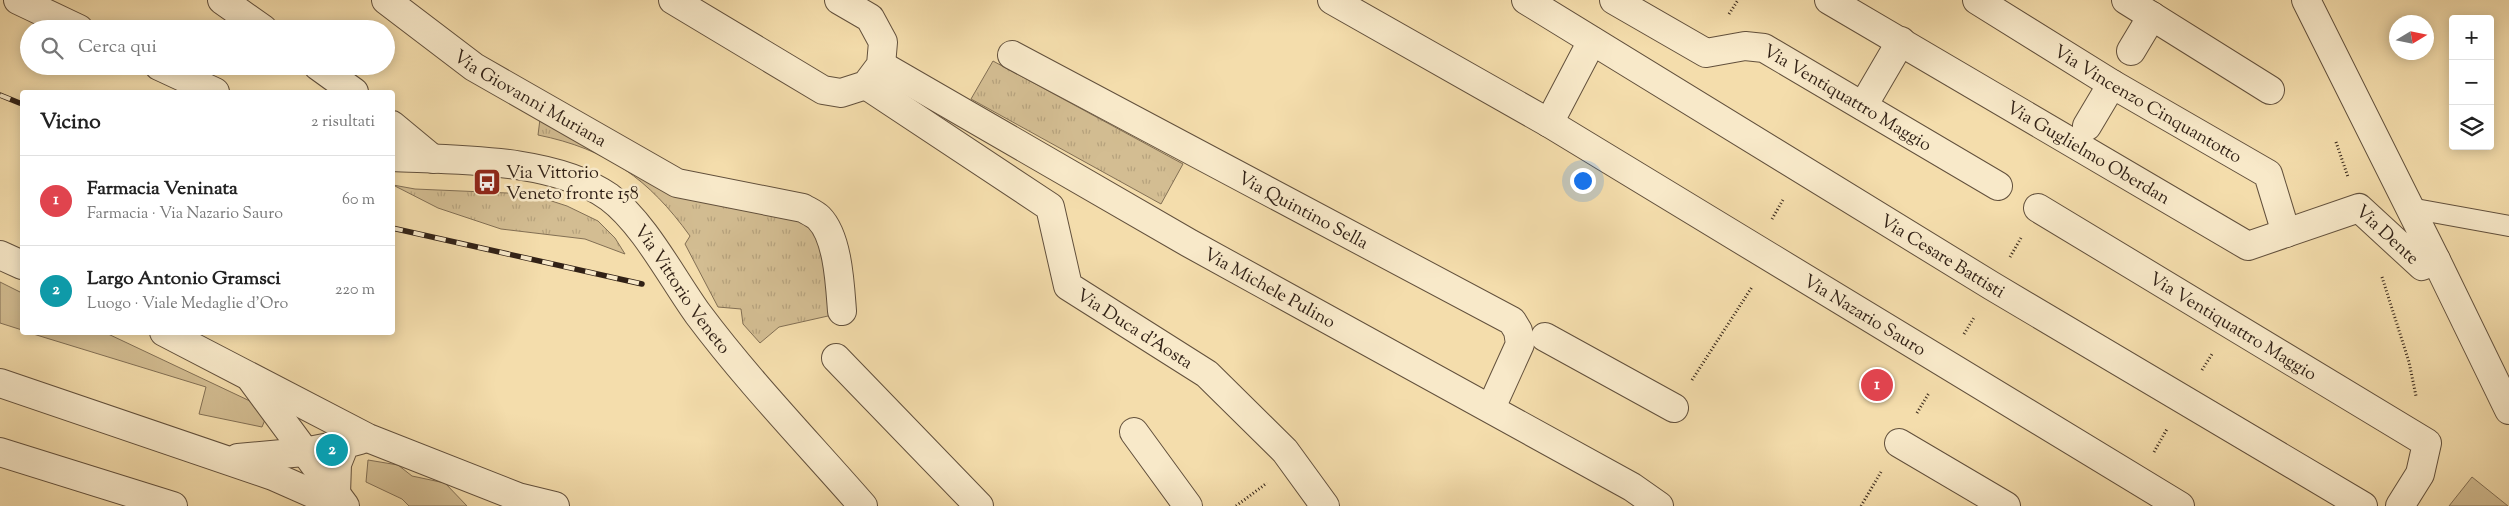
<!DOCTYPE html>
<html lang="it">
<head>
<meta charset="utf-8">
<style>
	:root { --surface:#fff; --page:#f6f6f6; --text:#222; --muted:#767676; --line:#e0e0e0; --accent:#d93025 }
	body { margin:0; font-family:"Sorts Mill Goudy",serif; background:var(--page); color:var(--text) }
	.controls { position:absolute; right:15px; top:15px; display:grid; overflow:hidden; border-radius:5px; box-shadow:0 2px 12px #0003 }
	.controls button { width:45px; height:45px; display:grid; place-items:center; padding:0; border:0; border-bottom:1px solid var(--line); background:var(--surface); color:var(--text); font:25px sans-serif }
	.compass { position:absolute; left:2389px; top:15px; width:45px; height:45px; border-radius:50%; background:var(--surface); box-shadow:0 2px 12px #0003; rotate:80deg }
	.you { position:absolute; left:1582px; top:180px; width:18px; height:18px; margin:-12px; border:4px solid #fff; border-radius:50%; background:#1a73e8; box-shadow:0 0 0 8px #1a73e833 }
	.badge { display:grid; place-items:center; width:32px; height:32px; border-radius:50%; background:var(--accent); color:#fff; font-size:16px; font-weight:700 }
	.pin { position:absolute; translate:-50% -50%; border:2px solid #fff; box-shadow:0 1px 5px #0006 }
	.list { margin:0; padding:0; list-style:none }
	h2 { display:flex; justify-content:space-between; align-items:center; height:65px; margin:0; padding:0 20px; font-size:21px }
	h2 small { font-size:16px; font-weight:400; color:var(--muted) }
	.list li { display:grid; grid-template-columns:32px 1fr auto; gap:15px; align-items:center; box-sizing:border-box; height:90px; padding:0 20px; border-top:1px solid var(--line) }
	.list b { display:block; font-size:19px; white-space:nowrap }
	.list p { margin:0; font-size:16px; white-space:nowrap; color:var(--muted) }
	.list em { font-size:16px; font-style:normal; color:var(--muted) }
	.icon { flex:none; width:28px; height:28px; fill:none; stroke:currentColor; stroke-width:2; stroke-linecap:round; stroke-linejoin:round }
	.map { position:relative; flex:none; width:2509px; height:506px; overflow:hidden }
	.search { position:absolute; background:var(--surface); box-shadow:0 2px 12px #0003; left:20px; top:20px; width:375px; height:55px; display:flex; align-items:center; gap:12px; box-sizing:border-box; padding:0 18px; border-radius:28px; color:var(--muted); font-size:19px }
	.panel { position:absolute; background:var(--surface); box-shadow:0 2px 12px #0003; left:20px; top:90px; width:375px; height:245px; border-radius:5px }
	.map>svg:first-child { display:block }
	.grass { fill:url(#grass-tufts); stroke:#826f54 }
	.green { fill:#d3bd92; stroke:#826f54 }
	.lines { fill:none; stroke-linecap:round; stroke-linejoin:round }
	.service-casing { stroke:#62503c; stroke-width:22 }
	.pedestrian-casing { stroke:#62503c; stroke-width:30 }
	.minor-casing { stroke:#62503c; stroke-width:30 }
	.tertiary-casing { stroke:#62503c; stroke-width:30 }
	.path { stroke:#312116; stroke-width:3; stroke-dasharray:1 2.5; stroke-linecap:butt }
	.service { stroke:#f8e9c9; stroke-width:20 }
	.pedestrian { stroke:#f8e9c9; stroke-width:28 }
	.minor { stroke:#f8e9c9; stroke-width:28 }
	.tertiary { stroke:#f8e9c9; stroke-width:28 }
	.rail-casing { stroke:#312116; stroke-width:5.5 }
	.rail { stroke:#f8e9c9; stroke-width:4; stroke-dasharray:11; stroke-linecap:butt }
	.labels { text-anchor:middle; stroke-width:5; stroke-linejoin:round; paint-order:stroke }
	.street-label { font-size:18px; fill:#312116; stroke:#f8e9c9 }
	.poi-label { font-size:18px; fill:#312116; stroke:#f8e9c9; text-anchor:start }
</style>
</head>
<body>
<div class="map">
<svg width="2509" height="506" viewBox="0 0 2509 506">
	<defs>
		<pattern id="grass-tufts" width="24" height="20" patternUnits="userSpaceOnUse" patternTransform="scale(1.25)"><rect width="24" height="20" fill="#d3bd92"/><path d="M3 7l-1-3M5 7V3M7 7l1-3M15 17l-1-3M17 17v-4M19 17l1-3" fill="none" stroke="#b6a27d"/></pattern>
	</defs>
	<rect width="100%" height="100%" fill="#f4ddac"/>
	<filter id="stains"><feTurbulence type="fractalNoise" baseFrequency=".004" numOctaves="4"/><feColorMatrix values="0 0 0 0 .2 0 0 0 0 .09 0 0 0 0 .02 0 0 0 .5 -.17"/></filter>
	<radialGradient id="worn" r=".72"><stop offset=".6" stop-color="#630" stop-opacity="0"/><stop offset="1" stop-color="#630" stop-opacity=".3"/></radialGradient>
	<g class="grass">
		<path d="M993,61l190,103 -22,40 -190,-105z"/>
		<path d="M540,119l253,95 19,13 9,20 12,63 -5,6 -49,11 -19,16 -17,-19 -2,-15 -23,-2 -33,-63 5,-8c-41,-57 -83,-87 -152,-101z"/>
		<path d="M393,185l22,4 115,5 37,12 31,15 17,17 10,16 -40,-15 -84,-10 -63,-21z"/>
	</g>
	<g class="green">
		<path d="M0,282l22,11v37l-22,-7z"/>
		<path d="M30,333h76l163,77 -7,17 -63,-13 7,-27z"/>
		<path d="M368,460l30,5 14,11 33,7 22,23h-58l-7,-7 -36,-17z"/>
		<path d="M2472,477l36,29h-59z"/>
	</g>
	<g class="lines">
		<g class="service-casing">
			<path id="service" d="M2410,208l99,18"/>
		</g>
		<g class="pedestrian-casing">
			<g id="pedestrian">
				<path d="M1545,337l129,71"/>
				<path d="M1134,432l54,74"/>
				<path d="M1899,443l107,63"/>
			</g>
		</g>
		<g class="minor-casing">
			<g id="minor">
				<path d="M18,0l61,29"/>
				<path d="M222,0l41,29"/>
				<path id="s1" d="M386,0l88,67 203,116 126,25c5,3 12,6 16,10 19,19 21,67 23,93"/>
				<path d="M673,0l150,90 18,3 25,-8 15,-20 2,-23 -13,-24 -31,-18"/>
				<path id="s2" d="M1332,0l217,123 631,383"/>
				<path id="s3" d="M1526,0l466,286 371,220"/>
				<path id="s4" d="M1614,0l92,53 39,-7 19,2 234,138"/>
				<path id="s5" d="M1829,0l419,246 111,-38 63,58 14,-6 -130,-260"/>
				<path id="s6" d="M1977,0l135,84 156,90 18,59"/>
				<path d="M2126,0l144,90"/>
				<path d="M2131,51l21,-35"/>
				<path id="s7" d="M1012,55l500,266 6,10 2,13 -29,64"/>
				<path id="s8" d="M881,65l308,178 443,244 27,19"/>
				<path d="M159,66l56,26"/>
				<path d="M318,66l36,26"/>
				<path id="s9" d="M866,85l184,122 18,79 139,88 78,77 40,55"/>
				<path d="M1863,106l38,-65"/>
				<path d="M1549,123l43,-82"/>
				<path d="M392,125l41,34"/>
				<path d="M2087,126l25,-42"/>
				<path id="s10" d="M392,157c66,3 162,1 217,40 35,26 63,81 89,117 50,67 110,129 165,192"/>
				<path id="s11" d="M2038,208l389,235 -7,31 -20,32"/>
				<path d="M2436,260l73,150"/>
				<path d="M836,358l143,148"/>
				<path d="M0,383l273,93 68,30"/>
				<path d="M0,452l173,54"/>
				<path d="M238,458l66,-6 41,-8"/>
				<path d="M336,494l1,-30 8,-20 15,-4"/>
			</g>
		</g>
		<g class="tertiary-casing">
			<g id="tertiary">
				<path d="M0,255l22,10"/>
				<path d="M164,332l204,106 150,59 37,9"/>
				<path d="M252,380l93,126"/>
			</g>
		</g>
		<g class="path">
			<path d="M1729,14l9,-14"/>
			<path d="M2336,142l12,35"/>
			<path d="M1772,219l12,-21"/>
			<path d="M2010,257l11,-19"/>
			<path d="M2382,277l27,85 7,34"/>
			<path d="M1964,334l11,-18"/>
			<path d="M2202,370l10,-16"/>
			<path d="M1692,380l60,-93"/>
			<path d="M1917,413l12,-20"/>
			<path d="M2154,452l13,-23"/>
			<path d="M1236,506l31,-23"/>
			<path d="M1861,506l20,-34"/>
		</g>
		<use href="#service" class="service"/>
		<use href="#pedestrian" class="pedestrian"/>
		<use href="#minor" class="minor"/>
		<use href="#tertiary" class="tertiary"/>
		<g class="rail-casing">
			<g id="rail">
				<path d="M0,95l22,9"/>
				<path d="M392,228l250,56"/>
			</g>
		</g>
		<use href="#rail" class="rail"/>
	</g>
	<defs>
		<g id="bus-square" transform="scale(1.4375)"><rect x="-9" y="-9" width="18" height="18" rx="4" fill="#8f2418" stroke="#f8e9c9"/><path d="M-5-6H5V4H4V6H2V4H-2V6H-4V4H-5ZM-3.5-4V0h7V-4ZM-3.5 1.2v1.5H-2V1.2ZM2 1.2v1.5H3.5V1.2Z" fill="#fff"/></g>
	</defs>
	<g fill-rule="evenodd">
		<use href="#bus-square" x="487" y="182"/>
	</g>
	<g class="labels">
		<g class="street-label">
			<text dy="6" stroke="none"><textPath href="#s1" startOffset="175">Via Giovanni Muriana</textPath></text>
			<text dy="6" stroke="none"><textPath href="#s4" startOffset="262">Via Ventiquattro Maggio</textPath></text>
			<text dy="6" stroke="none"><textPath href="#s6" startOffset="200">Via Vincenzo Cinquantotto</textPath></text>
			<text dy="6" stroke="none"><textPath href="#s5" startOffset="301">Via Guglielmo Oberdan</textPath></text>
			<text dy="6" stroke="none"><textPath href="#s7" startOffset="330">Via Quintino Sella</textPath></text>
			<text dy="6" stroke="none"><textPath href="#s5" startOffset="642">Via Dente</textPath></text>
			<text dy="6" stroke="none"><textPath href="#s3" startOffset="489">Via Cesare Battisti</textPath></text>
			<text dy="6" stroke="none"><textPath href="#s8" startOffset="448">Via Michele Pulino</textPath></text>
			<text dy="6" stroke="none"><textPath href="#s10" startOffset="342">Via Vittorio Veneto</textPath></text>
			<text dy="6" stroke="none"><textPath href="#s2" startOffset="619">Via Nazario Sauro</textPath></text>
			<text dy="6" stroke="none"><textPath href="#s11" startOffset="228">Via Ventiquattro Maggio</textPath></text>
			<text dy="6" stroke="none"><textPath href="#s9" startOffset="381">Via Duca d'Aosta</textPath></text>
		</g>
		<g class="poi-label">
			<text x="506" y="178">Via Vittorio<tspan x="506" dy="21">Veneto fronte 158</tspan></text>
		</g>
	</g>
	<rect width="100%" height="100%" filter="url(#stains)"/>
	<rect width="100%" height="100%" fill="url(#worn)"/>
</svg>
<div class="controls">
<button>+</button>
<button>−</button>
<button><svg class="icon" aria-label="layers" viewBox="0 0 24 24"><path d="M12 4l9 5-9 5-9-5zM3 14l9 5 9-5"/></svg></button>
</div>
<svg class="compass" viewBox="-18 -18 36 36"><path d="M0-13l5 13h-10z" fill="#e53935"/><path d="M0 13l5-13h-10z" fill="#767676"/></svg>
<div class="you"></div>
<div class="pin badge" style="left:1877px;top:385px;background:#e0444e">1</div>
<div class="pin badge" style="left:332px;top:450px;background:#0f9aa8">2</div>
<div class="search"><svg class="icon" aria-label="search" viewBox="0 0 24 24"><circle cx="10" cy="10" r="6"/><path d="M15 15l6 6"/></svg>Cerca qui</div>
<section class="panel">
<h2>Vicino<small>2 risultati</small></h2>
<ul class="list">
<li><span class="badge" style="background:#e0444e">1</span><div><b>Farmacia Veninata</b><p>Farmacia · Via Nazario Sauro</p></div><em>60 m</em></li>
<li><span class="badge" style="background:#0f9aa8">2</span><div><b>Largo Antonio Gramsci</b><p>Luogo · Viale Medaglie d'Oro</p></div><em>220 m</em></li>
</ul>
</section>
</div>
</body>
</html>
